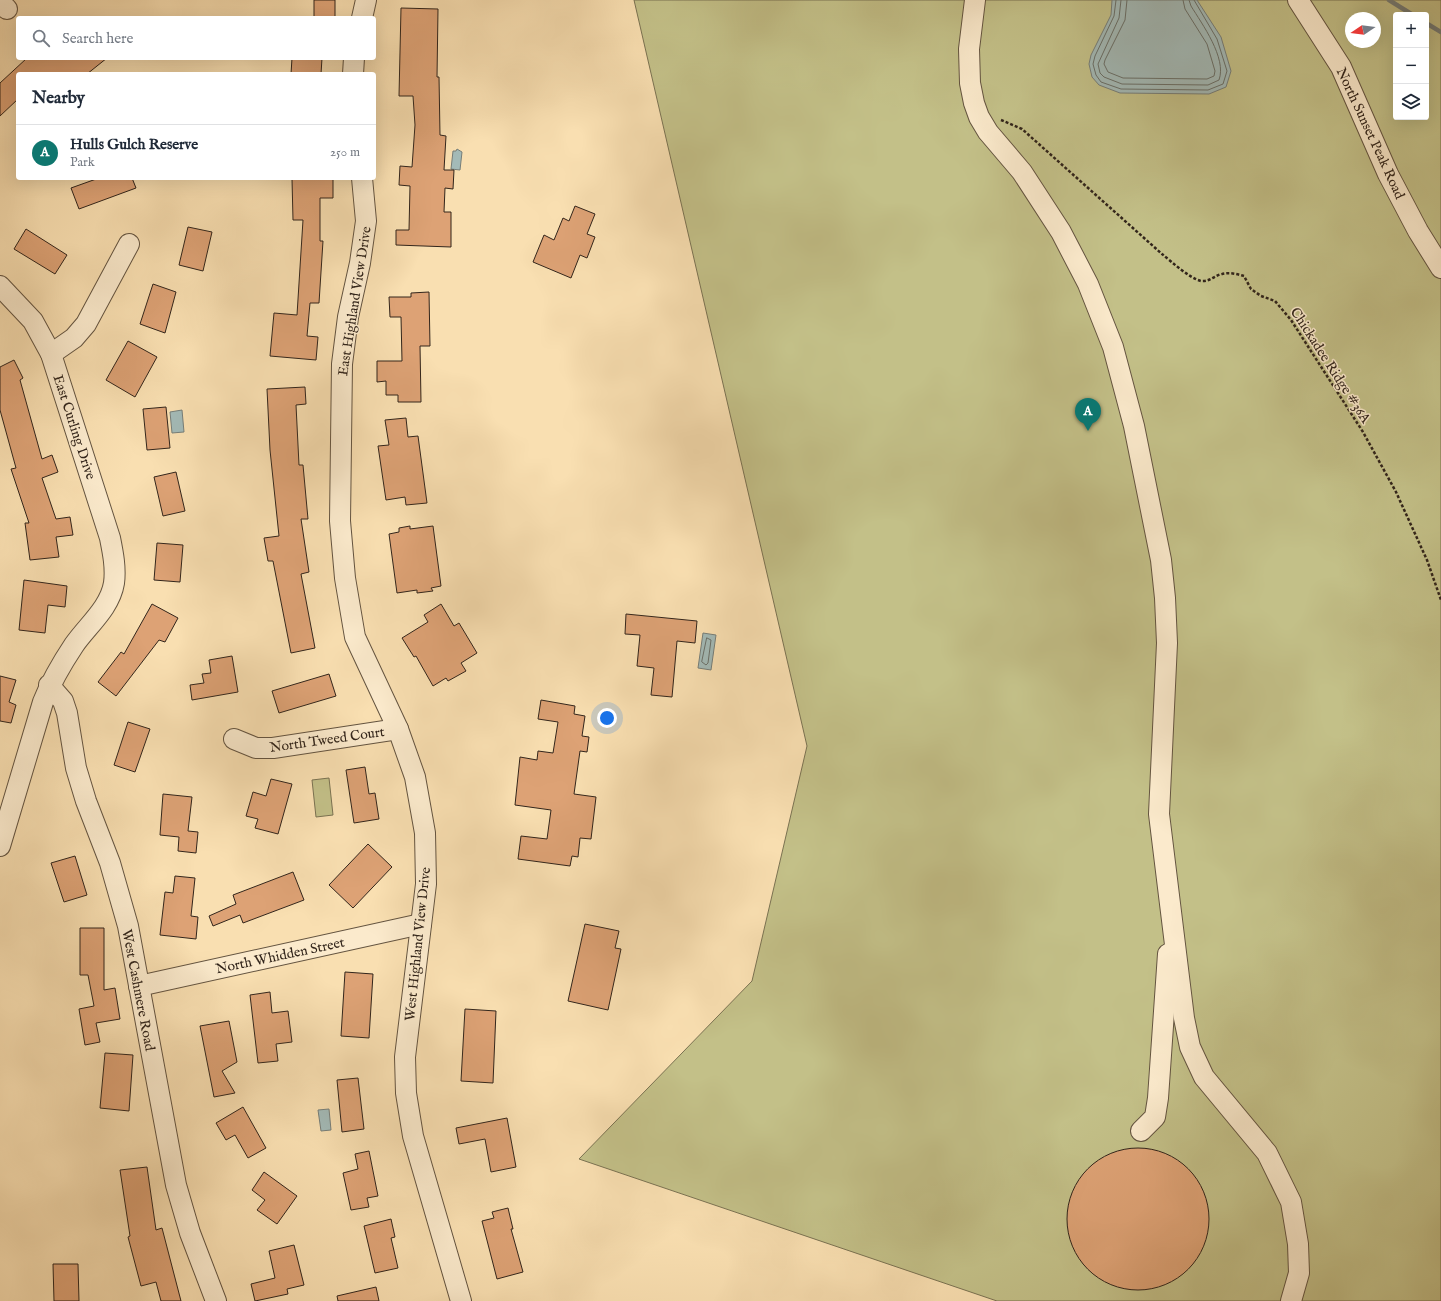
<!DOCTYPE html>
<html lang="en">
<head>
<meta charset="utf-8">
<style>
	:root { --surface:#fff; --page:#f6f6f7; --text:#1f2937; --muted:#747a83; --line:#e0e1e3; --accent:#0f766e }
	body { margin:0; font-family:"IM FELL English",serif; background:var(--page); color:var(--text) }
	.controls { position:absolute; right:12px; top:12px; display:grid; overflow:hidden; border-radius:4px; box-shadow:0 4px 16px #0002 }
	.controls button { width:36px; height:36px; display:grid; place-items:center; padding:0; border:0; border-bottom:1px solid var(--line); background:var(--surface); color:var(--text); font:20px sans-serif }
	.compass { position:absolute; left:1345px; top:12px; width:36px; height:36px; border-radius:50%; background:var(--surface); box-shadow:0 4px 16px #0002; rotate:257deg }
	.you { position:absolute; left:607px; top:718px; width:14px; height:14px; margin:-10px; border:3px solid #fff; border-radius:50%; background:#1a73e8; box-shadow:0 0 0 6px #1a73e833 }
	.badge { display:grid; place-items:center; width:26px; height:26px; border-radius:50%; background:var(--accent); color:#fff; font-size:13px; font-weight:700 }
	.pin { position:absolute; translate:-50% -33px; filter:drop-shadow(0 1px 2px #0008) }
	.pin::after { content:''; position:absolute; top:21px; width:14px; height:12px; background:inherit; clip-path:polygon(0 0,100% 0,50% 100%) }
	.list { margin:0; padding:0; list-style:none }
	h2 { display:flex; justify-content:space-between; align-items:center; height:52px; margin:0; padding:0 16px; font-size:17px }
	h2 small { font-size:13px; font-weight:400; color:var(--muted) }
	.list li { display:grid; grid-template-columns:26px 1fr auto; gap:12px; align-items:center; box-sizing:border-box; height:56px; padding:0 16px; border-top:1px solid var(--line) }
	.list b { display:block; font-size:15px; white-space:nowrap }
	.list p { margin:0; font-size:13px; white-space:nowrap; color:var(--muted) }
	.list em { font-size:13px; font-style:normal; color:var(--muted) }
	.icon { flex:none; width:22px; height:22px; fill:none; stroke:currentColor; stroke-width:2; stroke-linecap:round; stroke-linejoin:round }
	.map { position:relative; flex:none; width:1441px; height:1301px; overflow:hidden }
	.search { position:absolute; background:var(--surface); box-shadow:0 4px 16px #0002; left:16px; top:16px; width:360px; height:44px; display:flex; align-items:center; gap:10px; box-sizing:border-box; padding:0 14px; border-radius:4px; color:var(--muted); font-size:15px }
	.panel { position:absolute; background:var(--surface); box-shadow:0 4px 16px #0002; left:16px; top:72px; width:360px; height:108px; border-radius:4px }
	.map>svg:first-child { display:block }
	.green { fill:#c3c088; stroke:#7a7252; fill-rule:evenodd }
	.water { fill:#a3bab7; stroke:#767e79 }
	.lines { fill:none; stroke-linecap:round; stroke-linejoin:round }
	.shore { stroke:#6a7069; stroke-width:1 }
	.stream { stroke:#767e79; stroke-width:4.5 }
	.building { fill:#dda275; stroke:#32251b }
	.minor-casing { stroke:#645440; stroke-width:22 }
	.path { stroke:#32251b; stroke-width:2.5; stroke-dasharray:3 2; stroke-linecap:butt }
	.minor { stroke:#fbeacc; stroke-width:20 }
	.labels { text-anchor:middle; stroke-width:3; stroke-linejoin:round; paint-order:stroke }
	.street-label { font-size:14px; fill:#32251b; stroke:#fbeacc }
</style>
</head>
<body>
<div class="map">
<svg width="1441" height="1301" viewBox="0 0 1441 1301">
	<rect width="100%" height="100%" fill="#f9dfb1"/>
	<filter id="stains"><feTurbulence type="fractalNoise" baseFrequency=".005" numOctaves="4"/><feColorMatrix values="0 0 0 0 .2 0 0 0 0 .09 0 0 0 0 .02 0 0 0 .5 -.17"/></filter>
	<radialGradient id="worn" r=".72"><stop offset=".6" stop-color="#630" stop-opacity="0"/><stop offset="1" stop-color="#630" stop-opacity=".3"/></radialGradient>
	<g class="green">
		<path d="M634,0h807v1301h-444l-418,-142 173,-178 55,-235zM1396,15h30v102h-30zM1351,18h24v24h-24z"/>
		<path d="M329,778l4,37 -17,2 -4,-37z"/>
	</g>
	<g class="water">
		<path d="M1112,0h85l24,37 10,34 -5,16 -17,7 -89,-1 -21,-8 -7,-8 -3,-13 2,-9 20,-40z"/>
		<path d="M457,149l5,3 -2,18 -9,-1 2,-18h3z"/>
		<path d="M182,410l2,22 -12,1 -2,-21z"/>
		<path d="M703,633l13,2 -5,35 -13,-2z"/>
		<path d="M329,1109l2,21 -10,1 -3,-21z"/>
	</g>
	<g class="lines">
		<g class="shore">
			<path d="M1116,0l-2,16 -19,40 -2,8 3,11 5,7 20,7 87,1 15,-6 4,-13 -10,-32 -23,-39"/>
			<path d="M1121,0l-2,18 -21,46 2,9 4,4 18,7 86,1 11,-5c8,-22 -17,-56 -28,-74l-2,-6"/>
			<path d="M1127,0l-2,20 -20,40 -1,4 4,8 15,6 84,1 7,-3 1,-5 -8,-27 -22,-35 -2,-9"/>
			<path d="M707,638l4,2 -3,23 -2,2 -4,-3z"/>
		</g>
		<g class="stream">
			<path d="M1389,0l24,15"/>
			<path d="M1426,23l15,9"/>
		</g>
	</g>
	<g class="building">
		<rect x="314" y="0" width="21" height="18"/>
		<path d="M401,8l37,1 -1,68h2l1,58 6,1 -2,34h10l-1,19 -8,-1 -1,24h7v35l-55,-2v-15h13l1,-44 -11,-1 1,-19 12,1 3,-42 -2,-29h-14z"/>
		<path d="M27,58h80l-20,16h-69v25l-18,17v-33z"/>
		<path d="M292,58h30l-1,16h-30z"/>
		<path d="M99,178h33l4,10 -57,21 -8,-21z"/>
		<path d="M333,178v20h-13v43h3l-4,62h-9l-3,33 11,1 -2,23 -46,-4 4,-43 23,2 6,-95h-10l-1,-41z"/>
		<path d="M575,206l20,8 -8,20 8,3 -8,21 -7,-3 -9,23 -38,-16 11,-27 10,5 9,-22 6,3z"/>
		<path d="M188,227l24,5 -9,39 -24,-6z"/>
		<path d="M26,229l41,26 -12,19 -41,-25z"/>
		<path d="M153,284l23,8 -11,41 -25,-9z"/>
		<path d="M429,292l1,54h-10l1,56h-23v-7h-12v-14l-9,1v-21h25l-1,-44h-11l-1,-20h22v-4z"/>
		<path d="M128,341l29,16 -22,40 -29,-17z"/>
		<path d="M14,360l9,18 -3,2 22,79 10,-4 6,17 -16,6 14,41 14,-2 3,18 -17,2 3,20 -29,3 -5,-37h4l-18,-54 5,-1 -16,-58v-43z"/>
		<path d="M305,387l1,17 -10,1 3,60h4l5,54h-7l8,53 -8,2 14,74 -24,5 -18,-92h-5l-4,-23 15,-2 -9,-86 -3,-61z"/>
		<path d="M166,407l4,41 -23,2 -4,-41z"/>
		<path d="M406,418l2,19 10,-1 9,67 -21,2 -1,-8 -19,3 -8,-54 11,-1 -4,-25z"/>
		<path d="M176,472l9,39 -22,5 -9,-39z"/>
		<path d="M410,526v3l23,-3 8,60 -10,2 2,3 -16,2v-3l-20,3 -8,-59 10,-2v-4z"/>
		<path d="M157,543l26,2 -3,37 -26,-2z"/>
		<path d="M24,580l43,6 -2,21 -17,-2 -3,28 -26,-3z"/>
		<path d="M152,604l26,14 -13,24 -6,-2 -43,56 -18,-14 23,-30 3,2z"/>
		<path d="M441,604l13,22 5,-3 18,30 -16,10 5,8 -18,10 -2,-3 -13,8 -17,-30 -2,1 -12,-19 26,-16 -4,-7z"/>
		<path d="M626,614l71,7 -2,22 -18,-2 -5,56 -21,-2 3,-27 -17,-2 3,-31 -15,-1z"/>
		<path d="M232,656l6,36 -46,8 -2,-15 14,-2 -2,-9 9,-1 -2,-13z"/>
		<path d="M329,674l7,22 -57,17 -7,-22z"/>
		<path d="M0,676l16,4 -7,22 7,3 -5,18 -11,-2z"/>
		<path d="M541,700l34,6 -1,8 11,2 -3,20 7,1 -2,15 -7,-1 -6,43 22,3 -5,42 -11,-1 -2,19 -6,-1 -2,10 -52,-7 3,-23 26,3 4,-29 -36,-5 5,-48 17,3 1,-9 15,2 5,-31 -20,-3z"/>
		<path d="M128,722l22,7 -15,43 -21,-7z"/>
		<path d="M365,767l4,27 6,-1 4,26 -25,4 -8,-53z"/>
		<path d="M271,779l21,5 -14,50 -23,-6 3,-9 -12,-3 7,-24 13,4z"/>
		<path d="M163,794l29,3 -4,34 10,1 -2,21 -18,-2 1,-14 -19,-2z"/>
		<path d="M368,844l24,23 -39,41 -24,-23z"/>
		<path d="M75,856l12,39 -23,7 -13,-39z"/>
		<path d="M293,872l11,28 -61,23 -3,-8 -27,11 -4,-10 27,-12 -3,-9z"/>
		<path d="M175,876l20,2 -4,38 7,1 -2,22 -36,-4 5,-43 8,1z"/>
		<path d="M585,924l34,7 -4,17 6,1 -13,61 -40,-9z"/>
		<path d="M80,928h24v62l11,-2 5,31 -24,4 4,19 -15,3 -6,-36 15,-3 -6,-31h-8z"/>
		<path d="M345,972l28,2 -4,64 -28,-2z"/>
		<path d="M270,992l2,21 16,-2 4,31 -16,2 2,17 -20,2 -8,-68z"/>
		<path d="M465,1009l31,2 -3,72 -32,-2z"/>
		<path d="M229,1021l8,41 -15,9 13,22 -21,4 -14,-71z"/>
		<path d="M105,1053l28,2 -4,56 -29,-3z"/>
		<path d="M358,1078l6,51 -22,3 -5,-52z"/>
		<path d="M243,1107l23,41 -18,10 -13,-23 -9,5 -10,-17z"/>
		<path d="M507,1118l9,49 -25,5 -6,-33 -26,5 -3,-16z"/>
		<circle cx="1138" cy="1219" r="71"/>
		<path d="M369,1151l9,45 -11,2 2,9 -18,3 -8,-37 15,-4 -3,-15z"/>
		<path d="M147,1167l9,63 6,-2 19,73h-20l-5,-19 -15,4 -13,-49 2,-1 -10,-66z"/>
		<path d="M264,1172l33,24 -20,28 -20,-14 8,-10 -13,-10z"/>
		<path d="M508,1208l5,21h-2l12,43 -26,7 -15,-58 12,-3 -2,-6z"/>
		<path d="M391,1219l4,18 -4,1 7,30 -23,5 -11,-47z"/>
		<path d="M294,1245l10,40 -17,4 1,5 -33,7 -4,-17 24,-6 -6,-27z"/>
		<path d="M53,1264h25l1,37h-25z"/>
		<path d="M376,1287l3,14h-41l-1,-5z"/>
	</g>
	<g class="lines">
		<g class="minor-casing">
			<g id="minor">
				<path d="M975,0l-6,49 1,34 4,20 5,14 9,15 34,40 39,60 27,52 25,63 21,79 27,134 4,38 2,45 -8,171 25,204 6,29 14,30 63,76 24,49 7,42 1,29 -8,28"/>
				<path d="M1298,0l43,67 47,107 30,57 23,37"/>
				<path d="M0,2l7,7"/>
				<path d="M362,18l4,-18"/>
				<path d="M353,74l1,-16"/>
				<path d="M362,178l4,43 -6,42 -12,54 -6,47 -2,157 5,57 10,59 43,92 17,48 10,56 1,51 -21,173 1,36 7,43 48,165"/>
				<path d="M0,286l33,35 18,33 59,184c3,15 6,30 4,45 -4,25 -27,43 -40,62 -12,18 -23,37 -31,57l-43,144"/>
				<path d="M51,354l23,-16 12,-14 43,-80"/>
				<path d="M49,685l14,16 4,12 9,55 10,33 24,62 18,63 48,259 14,48 26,68"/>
				<path d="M234,739l22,9h17l125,-19"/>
				<path d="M139,986l282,-62"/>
				<path d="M1141,1131l14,-14 3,-19 10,-144"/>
			</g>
		</g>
		<path class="path" d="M1001,120l21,9 140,125c10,8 27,24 39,27 9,1 14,-6 21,-7 7,-2 15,0 22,2l7,13 10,7 14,5 16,19 72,112 33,60 31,68 14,40"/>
		<use href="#minor" class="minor"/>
	</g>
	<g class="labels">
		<g class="street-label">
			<text transform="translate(1371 133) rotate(65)" y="5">North Sunset Peak Road</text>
			<text transform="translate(354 301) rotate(-81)" y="5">East Highland View Drive</text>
			<text transform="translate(1331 365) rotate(57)" y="5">Chickadee Ridge #36A</text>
			<text transform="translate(75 427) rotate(72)" y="5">East Curling Drive</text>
			<text transform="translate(327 739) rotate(-8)" y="5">North Tweed Court</text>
			<text transform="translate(417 944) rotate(-84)" y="5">West Highland View Drive</text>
			<text transform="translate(280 955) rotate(-12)" y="5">North Whidden Street</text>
			<text transform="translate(139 990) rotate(79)" y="5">West Cashmere Road</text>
		</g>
	</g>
	<rect width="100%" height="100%" filter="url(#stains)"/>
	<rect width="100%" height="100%" fill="url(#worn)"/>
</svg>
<div class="controls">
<button>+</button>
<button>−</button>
<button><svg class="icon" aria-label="layers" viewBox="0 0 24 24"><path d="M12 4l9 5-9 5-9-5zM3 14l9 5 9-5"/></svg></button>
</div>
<svg class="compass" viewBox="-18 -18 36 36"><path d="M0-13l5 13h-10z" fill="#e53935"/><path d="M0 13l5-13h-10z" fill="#747a83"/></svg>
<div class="you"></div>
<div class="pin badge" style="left:1088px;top:431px">A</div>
<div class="search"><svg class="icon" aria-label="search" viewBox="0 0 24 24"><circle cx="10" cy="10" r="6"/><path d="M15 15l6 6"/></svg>Search here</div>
<section class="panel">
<h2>Nearby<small></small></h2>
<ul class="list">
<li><span class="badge">A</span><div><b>Hulls Gulch Reserve</b><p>Park</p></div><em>250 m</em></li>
</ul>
</section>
</div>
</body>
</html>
